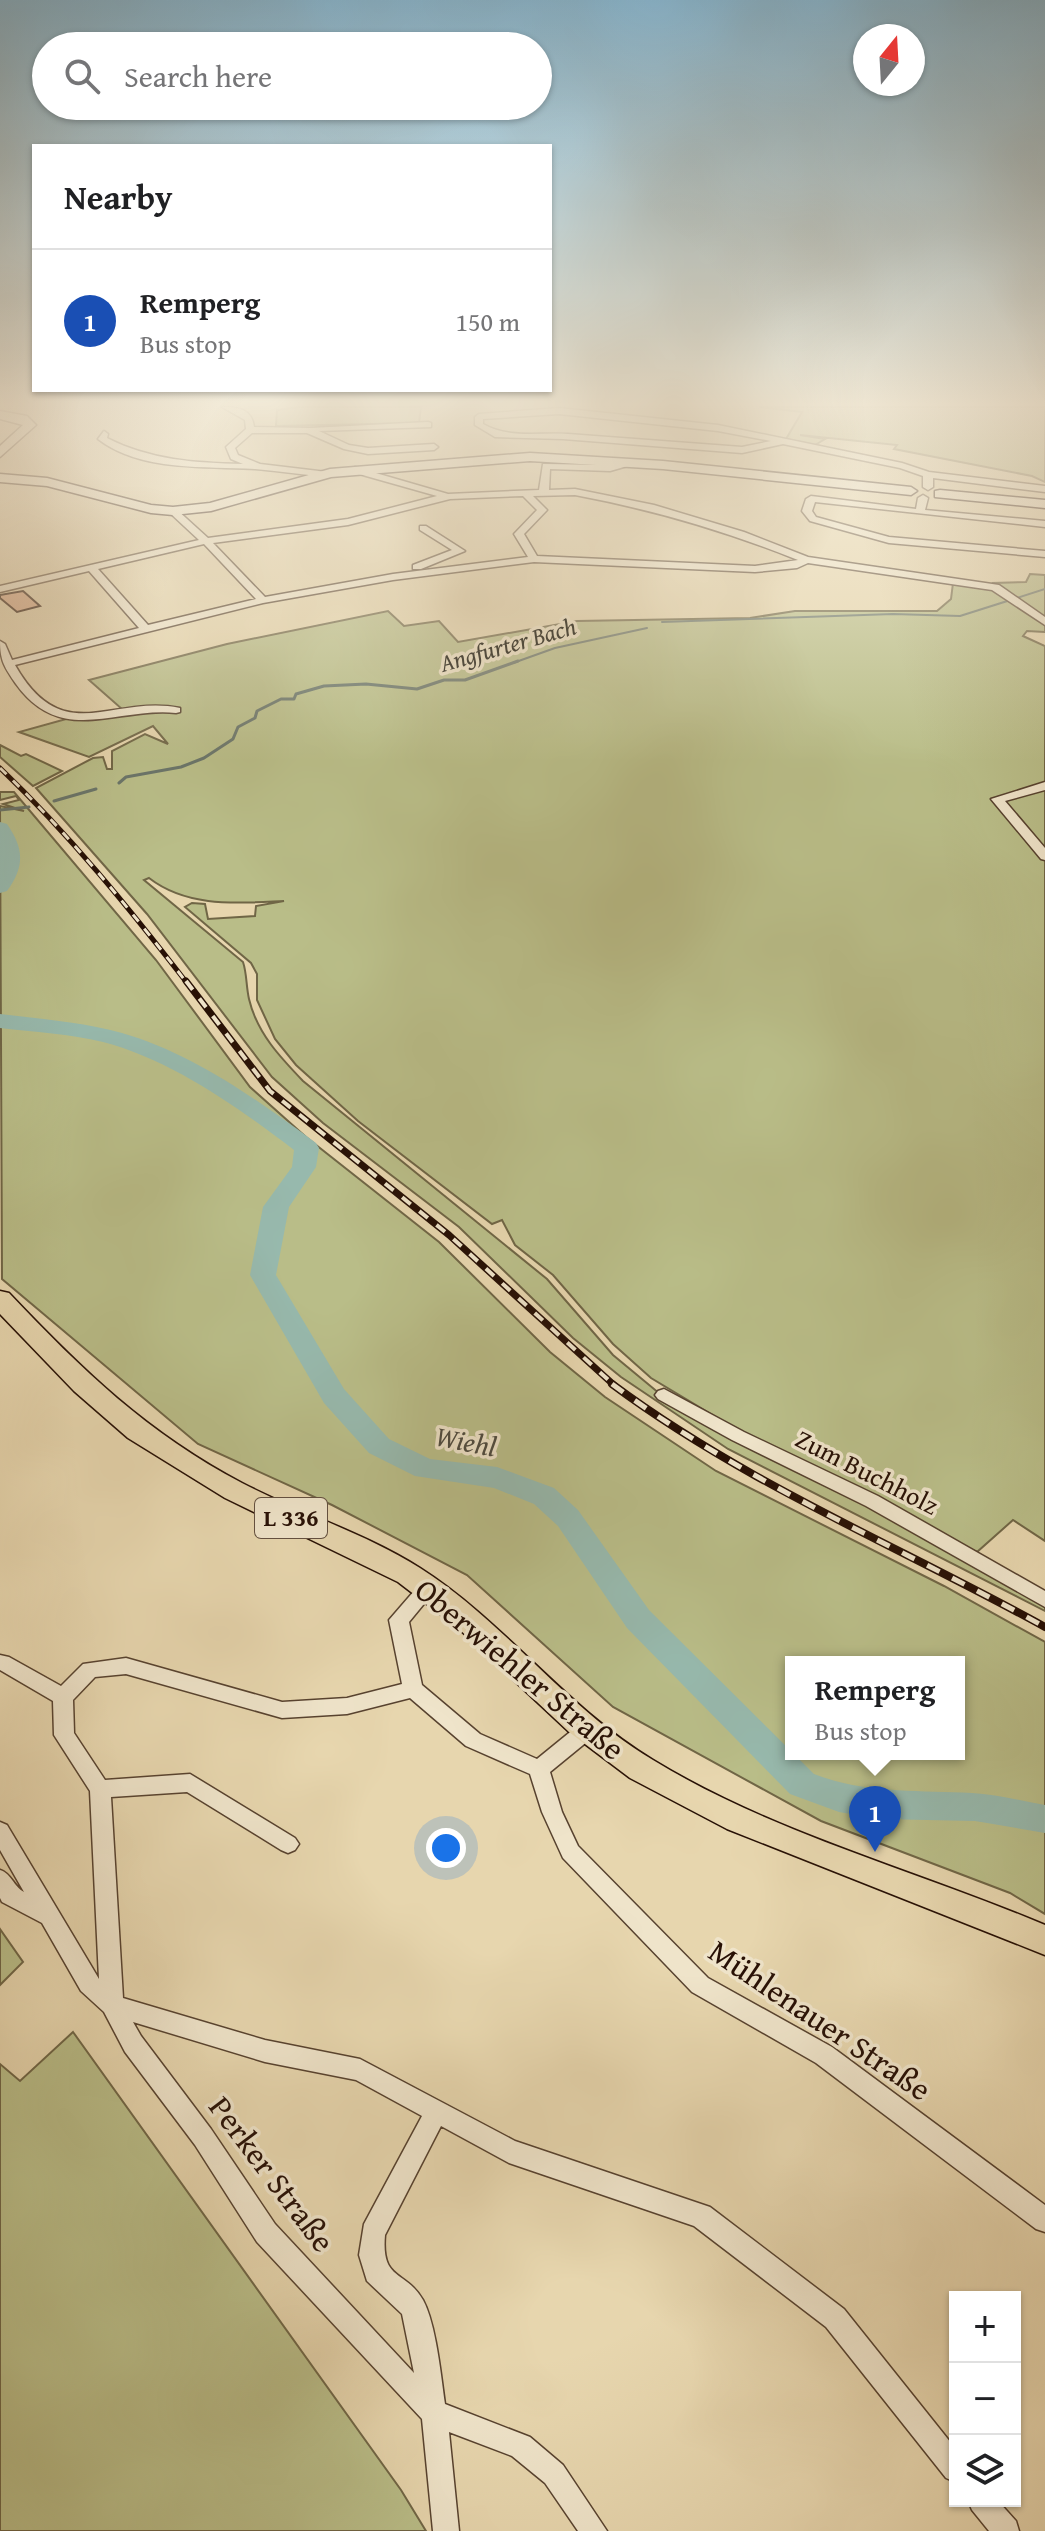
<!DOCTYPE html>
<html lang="en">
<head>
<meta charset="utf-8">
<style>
	:root { --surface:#fff; --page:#f2f2f2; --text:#202124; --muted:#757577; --line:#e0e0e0; --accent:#8f2418 }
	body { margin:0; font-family:"Gentium Book Plus",serif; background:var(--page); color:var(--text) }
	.controls { position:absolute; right:24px; bottom:24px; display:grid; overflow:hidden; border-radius:0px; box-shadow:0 2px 6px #0004 }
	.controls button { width:72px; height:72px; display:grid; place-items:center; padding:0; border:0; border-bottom:2px solid var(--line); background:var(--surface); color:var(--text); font:40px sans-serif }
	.compass { position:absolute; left:853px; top:24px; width:72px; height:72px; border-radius:50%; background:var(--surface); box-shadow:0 2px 6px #0004; rotate:18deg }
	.you { position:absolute; left:446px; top:1848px; width:28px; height:28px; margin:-20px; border:6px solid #fff; border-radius:50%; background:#1a73e8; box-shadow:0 0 0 12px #1a73e833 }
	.badge { display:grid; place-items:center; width:52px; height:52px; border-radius:50%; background:var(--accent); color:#fff; font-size:26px; font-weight:700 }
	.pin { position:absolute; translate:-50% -66px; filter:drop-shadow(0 2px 4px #0008) }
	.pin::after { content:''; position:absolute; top:42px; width:28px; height:24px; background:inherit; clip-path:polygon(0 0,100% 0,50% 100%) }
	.popup { position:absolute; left:785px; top:1656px; width:180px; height:104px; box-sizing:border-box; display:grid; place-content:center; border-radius:0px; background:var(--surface); filter:drop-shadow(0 2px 6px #0005); font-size:26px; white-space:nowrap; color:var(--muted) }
	.popup b { font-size:30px; color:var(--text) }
	.popup::after { content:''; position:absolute; left:50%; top:100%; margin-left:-16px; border:16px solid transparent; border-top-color:var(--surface) }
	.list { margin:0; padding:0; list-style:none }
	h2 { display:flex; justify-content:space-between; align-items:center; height:104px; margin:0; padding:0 32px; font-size:34px }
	h2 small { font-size:26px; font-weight:400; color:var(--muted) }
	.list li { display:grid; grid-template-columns:52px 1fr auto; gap:24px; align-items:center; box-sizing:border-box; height:144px; padding:0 32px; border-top:2px solid var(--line) }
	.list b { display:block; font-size:30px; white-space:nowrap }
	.list p { margin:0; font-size:26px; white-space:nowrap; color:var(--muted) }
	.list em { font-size:26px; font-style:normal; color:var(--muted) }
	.icon { flex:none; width:44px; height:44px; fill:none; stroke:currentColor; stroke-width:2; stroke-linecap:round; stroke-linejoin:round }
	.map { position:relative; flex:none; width:1045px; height:2531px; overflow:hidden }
	.search { position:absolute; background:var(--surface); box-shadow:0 2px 6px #0004; left:32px; top:32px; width:520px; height:88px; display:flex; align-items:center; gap:20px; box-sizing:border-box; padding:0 28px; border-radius:44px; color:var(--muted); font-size:30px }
	.panel { position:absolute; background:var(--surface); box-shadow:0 2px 6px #0004; left:32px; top:144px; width:520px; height:248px; border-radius:0px }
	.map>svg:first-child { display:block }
	.green { fill:#b9bd88; stroke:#706646; stroke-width:2; fill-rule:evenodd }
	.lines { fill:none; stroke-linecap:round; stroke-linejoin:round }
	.stream-far1 { stroke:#6a756a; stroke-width:2 }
	.stream { stroke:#6a756a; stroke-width:3 }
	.river { fill:#97b9ad; fill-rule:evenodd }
	.building { fill:#dcaa87; stroke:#271005; stroke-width:2 }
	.street-casing { stroke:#57422f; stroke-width:3 }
	.secondary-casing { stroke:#271005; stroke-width:3 }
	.primary-casing { stroke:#271005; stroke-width:3 }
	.street { fill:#efe4ca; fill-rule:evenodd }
	.secondary { fill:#efe4ca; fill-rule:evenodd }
	.primary { fill:#e7d6ae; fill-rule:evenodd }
	.rail-far2-casing { stroke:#271005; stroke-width:5 }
	.rail-far1-casing { stroke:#271005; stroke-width:7 }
	.rail-casing { stroke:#271005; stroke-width:8 }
	.rail-far2 { stroke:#efe4ca; stroke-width:3; stroke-dasharray:9; stroke-linecap:butt }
	.rail-far1 { stroke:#efe4ca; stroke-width:4; stroke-dasharray:11; stroke-linecap:butt }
	.rail { stroke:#efe4ca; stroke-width:5; stroke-dasharray:14; stroke-linecap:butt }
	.labels { text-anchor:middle; stroke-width:7; stroke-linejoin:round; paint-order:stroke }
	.far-water-label { font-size:24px; font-style:italic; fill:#4e4b40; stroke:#efe4ca }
	.shield { fill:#efe4ca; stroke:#635040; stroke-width:2 }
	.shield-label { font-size:24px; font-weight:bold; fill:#271005 }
	.street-label { font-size:26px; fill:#271005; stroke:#efe4ca }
	.water-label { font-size:28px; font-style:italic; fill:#4e4b40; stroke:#efe4ca }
	.near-street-label { font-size:32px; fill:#271005; stroke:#efe4ca }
</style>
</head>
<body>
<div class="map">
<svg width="1045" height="2531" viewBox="0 0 1045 2531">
	<rect width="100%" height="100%" fill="#e7d6ae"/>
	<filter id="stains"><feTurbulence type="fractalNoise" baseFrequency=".0025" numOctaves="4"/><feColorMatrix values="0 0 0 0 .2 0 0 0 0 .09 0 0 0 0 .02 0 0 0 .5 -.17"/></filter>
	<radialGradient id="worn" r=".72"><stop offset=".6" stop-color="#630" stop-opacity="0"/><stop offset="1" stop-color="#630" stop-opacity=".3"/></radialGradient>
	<g class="green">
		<path d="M298,407h123l-2,16 -143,3 1,-16z"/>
		<path d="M759,407h286v75l-13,-6 -138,-27 3,-4 -97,-10 25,4 -10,6 -29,-6 16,-27z"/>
		<path d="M1030,574l15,1v45l-51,-37 32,-1z"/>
		<path d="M953,583l37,4 55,37v8l-18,-1 -4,5 22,10v895l-32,-21 -36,32 -208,-103 -118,-71 -38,-34 -60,-69 -38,-30 -13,-25 -10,4 -134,-103 -62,-56 -21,-26 -18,-39v-26l-6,-11 -66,-56 7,-4 13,1 3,15 47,-3 1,-10 28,-5c-47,2 -96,7 -135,-23l-5,2 99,82c4,12 3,24 6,37 8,34 31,58 54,82l244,198 66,76 47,39 208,107 177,102v8l-317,-162 -107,-72 -48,-39 -114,-111 -136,-104 -51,-46 -125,-163 -111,-126 57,-30 10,-1 4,12h5v-18l33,-17 23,10 -15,-18 -64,31 -70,-25 58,-16 45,-7 -33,-29 138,-36 161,-33 16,15 35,-5 19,21 119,-21 173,-3 45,-7h142l14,-12z"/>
		<path d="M0,745l21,11 5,-2 36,17 -29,15 -33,-29z"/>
		<path d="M0,792h14l142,168 94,127 56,50 133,105 111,110 55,45 111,74 228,115 101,56v272l-35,-21 -189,-72 -208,-114 -146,-132 -135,-70 -134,-61 -196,-165 -2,-473 24,5 -21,-7 16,-4 -3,-4 -16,4zM791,1662h168v92h-168z"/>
		<path d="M0,1929l23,33 -23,23z"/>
		<path d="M73,2032l328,458 25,41h-426v-467l20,17z"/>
	</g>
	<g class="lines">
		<g class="stream-far1">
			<path d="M662,622l231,-8 67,2 85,-27"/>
			<path d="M513,663l42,-15 92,-20"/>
		</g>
		<g class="stream">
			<path d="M119,783l7,-6 55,-10 23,-9 29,-19 5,-12 17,-9 2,-7 24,-12h13l2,-5 28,-8 42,-2 51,5 27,-9h21l53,-19"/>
			<path d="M54,801l42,-12"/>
			<path d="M0,810l29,-3"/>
		</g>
		<g class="river">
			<path d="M0,822l7,2c17,25 18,42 0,67l-7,2z"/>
			<path d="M0,1014c41,5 83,8 122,19 70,20 136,67 194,110l3,5 -3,19 -27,40 -13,68 68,114 45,50 41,20 67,8 57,21 24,22 71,100 165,164c52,20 103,16 158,19 24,1 49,8 73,12v28l-70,-12 -96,-2 -40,-7 -49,-18 -163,-166 -69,-102 -24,-22 -40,-16 -79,-12 -46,-23 -45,-50 -74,-128 13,-68 29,-40 2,-17c-55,-42 -122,-90 -191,-108 -33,-8 -69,-10 -103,-14z"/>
		</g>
	</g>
	<path class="building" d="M23,591l17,15 -23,6 -17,-14v-3z"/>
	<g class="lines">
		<g class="street-casing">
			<g id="street">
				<path d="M222,407c16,0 30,2 32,20l56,1 118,-6 3,1v4l-112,4 30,14 19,3 66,-4 4,3 -4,3 -66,4 -24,-5 -37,-16h-55l-17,15 3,7 22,9 67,8 2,2 -5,3c-23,-3 -46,-6 -69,-8 -49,-3 -114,3 -157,-30l6,-8 4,3 -1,4c43,22 89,25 136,26l-12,-5 -5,-12 20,-18 -1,-9z"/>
				<path d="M559,408l159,17 184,38 27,9 116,14v6l-112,-14v9l-5,3 -5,-3v-11l-23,-8 -117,-24 -41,9 -179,-14 -68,-2 -20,-12v-8l4,-3zM559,414l159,17 53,10 -29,6c-58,-4 -116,-9 -174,-13 -29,-2 -59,5 -85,-10v-5z"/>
				<path d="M628,460l3,1v4l-21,6 -60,-2 -1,21 26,-1 79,16 90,27 64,25 191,28 46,32v8l-53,-35 -184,-27 -11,5 -42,4 -221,-10 -141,18 -130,23 -248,62c48,85 97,29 165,43v4l-4,1c-60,-6 -115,34 -160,-29 -11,-16 -16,-23 -16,-43l5,3 7,16 127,-32 -50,-57 -89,21v-6l199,-46 -29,-27v-4h6l32,29 140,-19 89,-23 -85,-24 -2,-2 5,-3 93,27 91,-4 4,-26 67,1zM575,495c79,15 148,35 223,65l-43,6 -218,-10 -13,-22 23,-24 -14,-14zM523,496l14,14 -23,24 14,23 -135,17 -128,23 -52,-54 135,-18 102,-26zM204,544l52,55 -108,26 -50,-56z"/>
				<path d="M923,495l5,3 -3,12 120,11v6l-230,-25 -3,9 4,6 73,20 156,14v6l-156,-14 -79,-22 -8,-10 4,-12 5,-3 105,13 2,-11z"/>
				<path d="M420,526h6l39,25 -44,18h-8v-4l39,-15 -32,-20z"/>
				<path d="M1045,782v8l-40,11 40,47v12l-4,-1 -50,-60z"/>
				<path d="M664,1389l80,43 134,64 167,95v16l-179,-101 -134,-66 -74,-41 -3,-4 3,-4z"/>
				<path d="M428,1581l7,2 2,5 -28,34 13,63 58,49 57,25 43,-35 7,-2 7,2 3,6 -3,6 -44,36 12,40 16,34 130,132 124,69 213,158v27l-9,-3 -220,-166 -124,-71 -129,-134 -21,-46 -12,-38 -64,-28 -56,-48 -63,16 -65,4 -156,-44 -31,3 -22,23 1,33 31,47 85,-6 105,64 4,6 -4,6 -7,3 -7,-3 -94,-58 -76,5 12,201 142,42 95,19 155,82 195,66 134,102 111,139v34l-9,-4 -120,-151 -132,-101 -185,-63 -68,-37 -56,109c-4,47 20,34 38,65 13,24 18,76 22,104l85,33 33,28 44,66h-29l-33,-48 -33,-27 -63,-24 10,99h-26l-11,-112 -165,-177 -62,-97 -70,-93 -21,-40 -23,-21 -39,-68 -40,-21 -2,-4v-28c12,4 13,16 24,22l-24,-42v-28l7,3 92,154 -9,-188 -36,-56 -1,-34 -53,-31v-15l9,2 52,29 22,-22 43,-6 156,44 65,-4 55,-14 -13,-64 32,-37zM133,2022l132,40 91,18 66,36 -58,108 -5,31 8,26 35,33 12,59 -139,-149 -64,-95 -70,-93z"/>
				<path d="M968,2501h30l18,20 3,10h-30l-17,-21z"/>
			</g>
		</g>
		<g class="secondary-casing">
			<g id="secondary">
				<path d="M0,411l27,5 9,9 -36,32v-11l23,-21 -23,-6z"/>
				<path d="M530,453l133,8 248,26 6,4 -6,4 -248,-26 -133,-8 -199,16 -120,34 -38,4 -22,-2 -104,-27 -47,-4v-8l47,4 104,27 22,2 37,-4 120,-34z"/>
				<path d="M940,490l105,10v8l-110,-11v-6z"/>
			</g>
		</g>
		<g class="primary-casing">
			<path id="primary" d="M0,1291l9,2c73,77 138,140 233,190 57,30 123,50 178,85 85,54 146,140 233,192 121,74 262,110 392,165v30l-318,-126 -97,-51 -61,-46 -111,-104 -60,-46 -173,-84 -97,-60 -54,-47 -74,-77z"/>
		</g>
		<use href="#street" class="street"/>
		<use href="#secondary" class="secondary"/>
		<use href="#primary" class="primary"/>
		<g class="rail-far2-casing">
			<path id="rail-far2" d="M0,768c69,66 129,140 187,215"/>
		</g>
		<g class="rail-far1-casing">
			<path id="rail-far1" d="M186,981l84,110 179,144 166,151"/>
		</g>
		<g class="rail-casing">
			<path id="rail" d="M612,1384c133,99 288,163 433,243"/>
		</g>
		<use href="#rail-far2" class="rail-far2"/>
		<use href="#rail-far1" class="rail-far1"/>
		<use href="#rail" class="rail"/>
	</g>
	<linearGradient id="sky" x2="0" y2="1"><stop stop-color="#87b6d0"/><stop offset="0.53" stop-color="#f4eddb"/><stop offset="1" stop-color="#f4eddb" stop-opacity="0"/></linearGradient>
	<rect width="1045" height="762" fill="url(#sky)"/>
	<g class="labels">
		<g class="far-water-label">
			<text transform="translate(508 645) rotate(-16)" y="8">Angfurter Bach</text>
		</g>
		<rect class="shield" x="255" y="1498" width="72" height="40" rx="6"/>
		<g class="shield-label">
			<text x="291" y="1526">L 336</text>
		</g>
		<g class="street-label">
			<text transform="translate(867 1472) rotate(27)" y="9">Zum Buchholz</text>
		</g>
		<g class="water-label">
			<text transform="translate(466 1441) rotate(11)" y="10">Wiehl</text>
		</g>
		<g class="near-street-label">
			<text transform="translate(520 1669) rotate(40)" y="11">Oberwiehler Straße</text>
			<text transform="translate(820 2020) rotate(34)" y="11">Mühlenauer Straße</text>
			<text transform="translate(272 2174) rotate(53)" y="11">Perker Straße</text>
		</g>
	</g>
	<rect width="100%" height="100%" filter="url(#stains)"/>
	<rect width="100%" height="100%" fill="url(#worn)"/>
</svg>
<div class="controls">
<button>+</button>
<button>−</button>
<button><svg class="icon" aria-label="layers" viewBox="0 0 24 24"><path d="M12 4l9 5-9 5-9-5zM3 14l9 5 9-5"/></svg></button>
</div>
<svg class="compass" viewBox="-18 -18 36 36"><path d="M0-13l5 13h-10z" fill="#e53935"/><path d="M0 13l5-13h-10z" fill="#757577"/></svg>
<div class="you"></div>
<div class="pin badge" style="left:875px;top:1852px;background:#1a4fb4">1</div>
<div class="popup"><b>Remperg</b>Bus stop</div>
<div class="search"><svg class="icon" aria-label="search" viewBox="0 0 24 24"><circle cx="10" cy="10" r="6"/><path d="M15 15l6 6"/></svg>Search here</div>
<section class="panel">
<h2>Nearby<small></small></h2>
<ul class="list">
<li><span class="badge" style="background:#1a4fb4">1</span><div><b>Remperg</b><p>Bus stop</p></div><em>150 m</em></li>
</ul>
</section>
</div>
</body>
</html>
